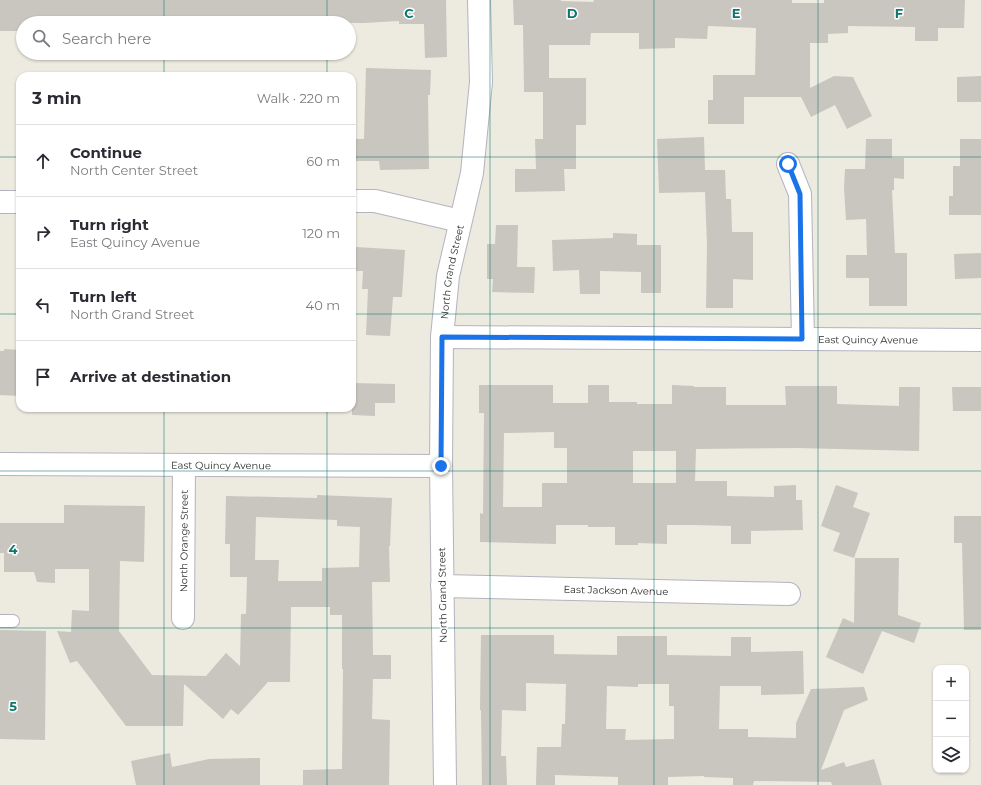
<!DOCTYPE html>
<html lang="en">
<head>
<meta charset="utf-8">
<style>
	:root { --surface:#fff; --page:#f7f7f7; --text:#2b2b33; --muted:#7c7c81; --line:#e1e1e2 }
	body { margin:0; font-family:Montserrat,sans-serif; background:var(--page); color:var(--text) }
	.controls { position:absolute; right:12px; bottom:12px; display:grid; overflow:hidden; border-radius:8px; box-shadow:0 1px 3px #0004 }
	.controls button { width:36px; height:36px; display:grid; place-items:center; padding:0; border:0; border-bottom:1px solid var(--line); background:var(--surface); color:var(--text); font:20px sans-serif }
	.stop { position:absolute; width:12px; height:12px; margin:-9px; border:3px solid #1a73e8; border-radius:50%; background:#fff }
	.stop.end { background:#1a73e8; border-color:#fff; box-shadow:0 1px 4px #0008 }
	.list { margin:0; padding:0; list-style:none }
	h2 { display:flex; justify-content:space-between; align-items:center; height:52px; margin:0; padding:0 16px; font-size:17px }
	h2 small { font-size:13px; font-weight:400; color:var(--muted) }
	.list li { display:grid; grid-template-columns:26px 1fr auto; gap:12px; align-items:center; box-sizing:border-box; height:72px; padding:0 16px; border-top:1px solid var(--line) }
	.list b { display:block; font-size:15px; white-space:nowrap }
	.list p { margin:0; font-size:13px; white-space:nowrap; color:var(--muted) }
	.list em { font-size:13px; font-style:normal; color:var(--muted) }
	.icon { flex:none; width:22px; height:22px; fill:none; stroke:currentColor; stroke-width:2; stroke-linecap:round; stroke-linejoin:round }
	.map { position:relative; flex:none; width:981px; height:785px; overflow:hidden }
	.search { position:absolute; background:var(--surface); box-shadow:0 1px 3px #0004; left:16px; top:16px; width:340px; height:44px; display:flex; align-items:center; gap:10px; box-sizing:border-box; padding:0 14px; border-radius:22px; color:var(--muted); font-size:15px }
	.panel { position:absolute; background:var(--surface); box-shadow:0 1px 3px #0004; left:16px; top:72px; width:340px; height:340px; border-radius:12px }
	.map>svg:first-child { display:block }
	.building { fill:#c9c6bf; fill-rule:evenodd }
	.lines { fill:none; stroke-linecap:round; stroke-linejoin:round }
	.lane-casing { stroke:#b3b4bf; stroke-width:14 }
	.street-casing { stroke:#b3b4bf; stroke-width:24 }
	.lane { stroke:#fff; stroke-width:12 }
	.street { stroke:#fff; stroke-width:22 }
	.route { stroke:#1a73e8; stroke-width:5 }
	.grid { fill:none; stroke:#0f766e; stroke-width:1; stroke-opacity:0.55 }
	.labels { text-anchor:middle; stroke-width:3; stroke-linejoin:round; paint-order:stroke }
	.street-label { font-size:10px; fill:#2d2d2d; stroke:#fff }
	.grid-label { font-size:13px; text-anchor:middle; font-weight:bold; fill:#0f766e; stroke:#fff; stroke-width:3; stroke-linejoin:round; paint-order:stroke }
</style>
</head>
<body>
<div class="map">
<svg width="981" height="785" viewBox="0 0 981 785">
	<rect width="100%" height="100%" fill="#edeae0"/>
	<g class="building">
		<path d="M0,0h446l1,57 -22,1 -1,-34h-25v-3l-35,2h-341v8h-23z"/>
		<path d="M513,0h48v1l32,1 1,-2h198v3h32v-3h141l-1,28h-26v13h-23v-14l-67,-1v7l-20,1v9h-18v45l24,-12 19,1 19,39 -25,13 -12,-24 -24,12 -10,-20h-57v27h-36v-24h5v-25h42l1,-47 -48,-2 -1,13 -32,-1v10l-36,1v-16h-48l-1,12h-41v33h37v47h-10v44h-12l1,22 -50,1v-23h21l-1,-30h8v-47h-19l-1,-67h-9z"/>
		<path d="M366,68l65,2 -1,25h-2l1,74 -49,1 -1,-9h-27v-22h12z"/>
		<path d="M981,76v26h-24v-25z"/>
		<path d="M704,137l1,33h20l1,29h5l1,33h21v48l-20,-1v29h-27l1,-63 -2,-53 -46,1 -2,-54z"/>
		<path d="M866,139h26v19h12v21l-10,-1v12h-2l3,63h12v53h-38v-28h-23v-23h21l-1,-36 -20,1 -2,-32 1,-19h20z"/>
		<path d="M960,139h21v76h-32v-19h4v-30h7z"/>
		<path d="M496,225h22l-1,42h18l-1,26 -42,-1 1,-13h-6v-35h8z"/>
		<path d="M613,233l24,1v11h24v48h-20v-21l-41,-1v23h-20l-1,-24 -26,1 -1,-31 61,-2z"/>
		<path d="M356,247l49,3 -3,47h-9l-3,39 -24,-1 2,-46h-6l1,-18h-8z"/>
		<path d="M981,253v25l-26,1 -1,-25z"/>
		<path d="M4,349l16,1v46l-20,-1v-44h4z"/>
		<path d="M352,383l43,1v19h-20v13l-23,-1z"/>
		<path d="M479,385h74v18h35v-18h21v17h28v2h35v-19l22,1v1h32v18h60l-1,-19h52v18l62,2v-19h21l-1,64 -121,-3 -102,1 -1,32h32v15l47,1v-11l22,-1v15h6l1,30 -52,1v13h-20v-18l-37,-1h-27v19l-29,-1v2h-23v-18h-27v-2h-32v19l-76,-2v-29l3,1 1,-101h-5zM554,432v16h13v35h-25v24h-39l1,-74zM633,451h43v32h-43z"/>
		<path d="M952,387h29v24h-28z"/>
		<path d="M836,485l22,8 -5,14 17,6 -16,45 -21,-7 7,-18 -19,-7z"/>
		<path d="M317,495l75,3 -2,48h-1l1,36h-18l1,73h18v24h-18l-1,40 18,1 -1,65h-86v-15l39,-1 1,-100h-1v-54h-12v-8h-39l-1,75h-22l-30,33 -7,-6 -8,10 -39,-35 -1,42h-57l-49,-65 -7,2 -13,-32 14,1 1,-22 17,1v-42h-34v14l-18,-1 -3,-10h-30v-19h-4v-30h64v-18l81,1 -1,56 -24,-1 -1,70 33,44 54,1 20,-23 14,13 1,-52h5l1,-37h-17v-33h-5l1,-48 91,2zM256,517l81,3v6l23,1 -1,40 -37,1v13h-44l1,-21h-24z"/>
		<path d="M954,516h27v114h-17l-2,-87h-8z"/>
		<path d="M855,558h44l-1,57 23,8 -7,20 -32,-12 -19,43 -37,-17 17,-39 11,5z"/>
		<path d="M0,630l46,1 -1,109 -45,-1z"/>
		<path d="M481,635h73v19l63,1v-19h50v19l64,1v-19h20v15l52,-1 1,43 -43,1v-9h-41l-1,43h29v8l48,1v-15l15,-34 53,-2 4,13 -24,10 -23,60 23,-8 2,5 28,-8 8,26h-50l-1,-3 -77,-1 -1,4h-20v-7l-29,-1v-1l-36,1v8h-50v-8l-63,-2v10h-19l1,-38h24l1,-23h3l1,-40 -40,-1v28l-24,-1 -1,46h5l1,29h-25l-1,-75h-1zM638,684h31v22h5v33l-49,1 1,-11h-20l1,-43 31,1z"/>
		<path d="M170,753l2,14 37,-8 51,-1v27h-124l-5,-24z"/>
	</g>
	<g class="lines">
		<g class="lane-casing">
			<path id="lane" d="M0,621h13"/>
		</g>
		<g class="street-casing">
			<g id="street">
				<path d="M788,164l12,30 3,145"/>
				<path d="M352,201h23l85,20"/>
				<path d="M0,202h20"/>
				<path id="s1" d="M442,337l539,3"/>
				<path id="s2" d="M0,464l441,2"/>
				<path id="s3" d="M442,586l347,8"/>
				<path id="s4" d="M183,618l1,-153"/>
				<path id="s5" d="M445,785l-4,-319 1,-129 6,-61 24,-103 9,-91 -2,-82"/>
			</g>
		</g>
		<use href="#lane" class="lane"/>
		<use href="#street" class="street"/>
	</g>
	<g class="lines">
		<path class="route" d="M441,466l1,-129 360,2 -2,-145 -12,-30"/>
	</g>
	<path class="grid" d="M164,0v23M327,0v23M490,0v785M654,0v785M818,0v785M164,53v23M327,53v23M0,157h20M352,157h629M0,314h20M352,314h629M164,408v377M327,408v377M0,471h981M0,628h981"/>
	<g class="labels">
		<g class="street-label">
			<text dy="4" stroke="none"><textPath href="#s5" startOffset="514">North Grand Street</textPath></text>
			<text dy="4" stroke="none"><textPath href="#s1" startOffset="426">East Quincy Avenue</textPath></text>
			<text dy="4" stroke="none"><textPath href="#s2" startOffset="221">East Quincy Avenue</textPath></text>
			<text dy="4" stroke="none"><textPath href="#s4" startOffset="77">North Orange Street</textPath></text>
			<text dy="4" stroke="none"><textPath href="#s3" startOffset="174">East Jackson Avenue</textPath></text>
			<text transform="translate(442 595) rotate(-91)" y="4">North Grand Street</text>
		</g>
	</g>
	<g class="grid-label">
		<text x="409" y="18">C</text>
		<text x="572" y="18">D</text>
		<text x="736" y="18">E</text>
		<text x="899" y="18">F</text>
		<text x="13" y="554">4</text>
		<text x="13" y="711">5</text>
	</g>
</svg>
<div class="controls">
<button>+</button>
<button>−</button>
<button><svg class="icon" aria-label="layers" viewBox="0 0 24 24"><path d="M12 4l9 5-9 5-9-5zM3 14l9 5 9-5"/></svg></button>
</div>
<div class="stop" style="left:788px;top:164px"></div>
<div class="stop end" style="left:441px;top:466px"></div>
<div class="search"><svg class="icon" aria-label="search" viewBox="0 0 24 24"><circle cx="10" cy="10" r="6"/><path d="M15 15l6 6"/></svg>Search here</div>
<section class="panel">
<h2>3 min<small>Walk · 220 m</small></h2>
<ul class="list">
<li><svg class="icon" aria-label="ahead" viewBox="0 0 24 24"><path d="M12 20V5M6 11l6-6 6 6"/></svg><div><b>Continue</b><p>North Center Street</p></div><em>60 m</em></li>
<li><svg class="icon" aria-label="right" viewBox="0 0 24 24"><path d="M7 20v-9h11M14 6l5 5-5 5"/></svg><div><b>Turn right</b><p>East Quincy Avenue</p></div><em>120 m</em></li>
<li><svg class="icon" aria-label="left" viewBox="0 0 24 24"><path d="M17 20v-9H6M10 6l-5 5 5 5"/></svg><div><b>Turn left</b><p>North Grand Street</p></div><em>40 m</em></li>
<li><svg class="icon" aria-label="arrive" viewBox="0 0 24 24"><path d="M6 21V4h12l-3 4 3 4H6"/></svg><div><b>Arrive at destination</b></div></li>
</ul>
</section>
</div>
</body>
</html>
